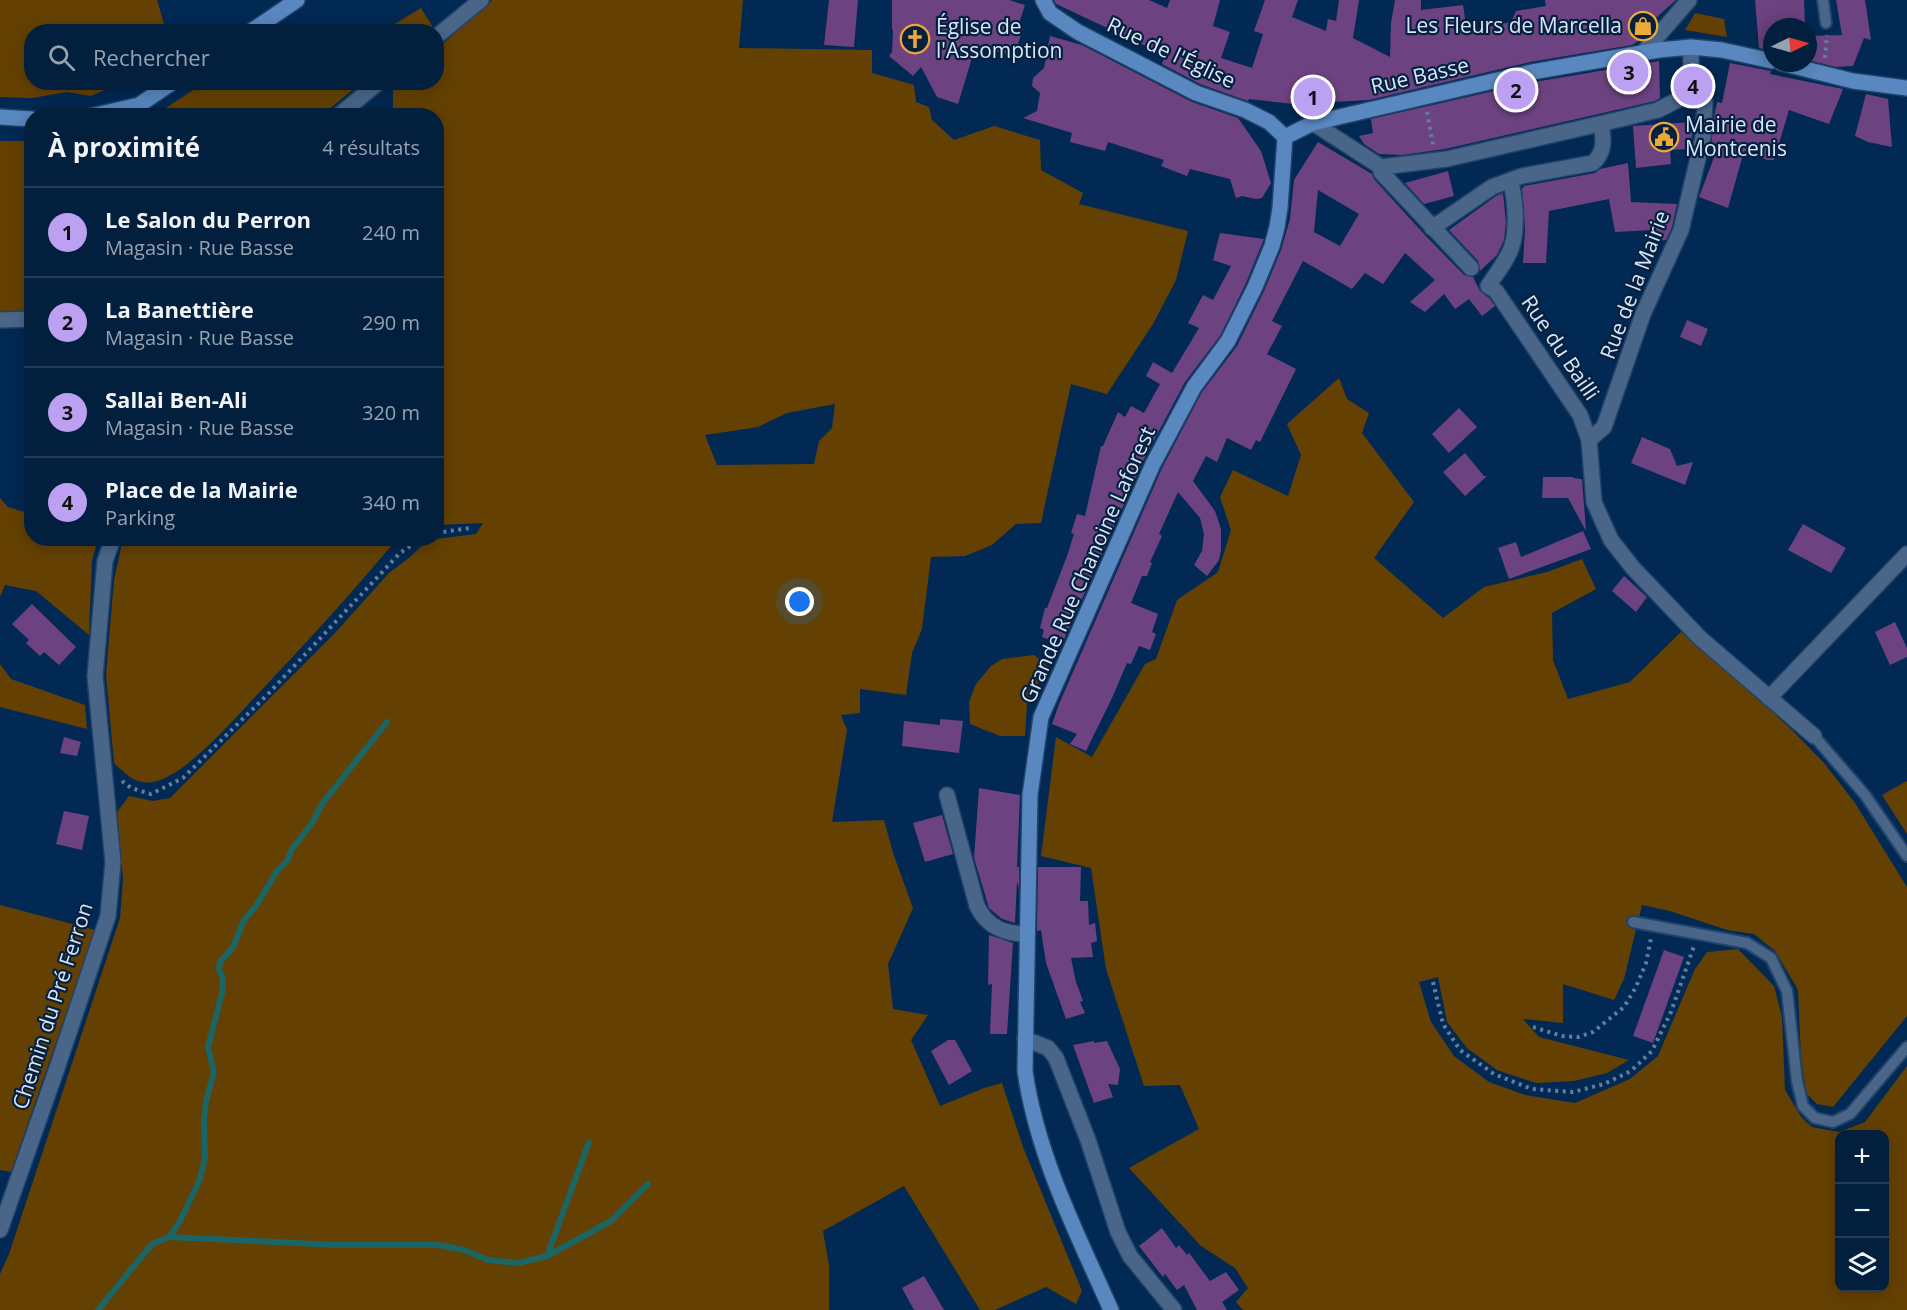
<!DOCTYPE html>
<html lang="fr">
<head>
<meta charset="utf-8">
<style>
	:root { --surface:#021f3e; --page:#102c49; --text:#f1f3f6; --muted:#96a2b0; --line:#233d58; --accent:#bca0f2 }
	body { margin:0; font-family:"Open Sans",sans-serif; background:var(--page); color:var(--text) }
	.controls { position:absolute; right:18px; bottom:18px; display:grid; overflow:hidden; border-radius:12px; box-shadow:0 3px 15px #0003 }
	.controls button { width:54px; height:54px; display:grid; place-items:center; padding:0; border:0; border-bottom:2px solid var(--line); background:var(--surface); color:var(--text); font:30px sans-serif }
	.compass { position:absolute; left:1763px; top:18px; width:54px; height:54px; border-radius:50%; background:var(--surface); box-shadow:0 3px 15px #0003; rotate:85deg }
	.you { position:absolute; left:800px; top:602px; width:21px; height:21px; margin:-15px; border:4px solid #fff; border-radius:50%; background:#1a73e8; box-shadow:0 0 0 9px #1a73e833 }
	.badge { display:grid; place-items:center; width:39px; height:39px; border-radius:50%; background:var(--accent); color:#111; font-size:20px; font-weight:700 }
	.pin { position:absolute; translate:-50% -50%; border:3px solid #fff; box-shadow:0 2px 6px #0006 }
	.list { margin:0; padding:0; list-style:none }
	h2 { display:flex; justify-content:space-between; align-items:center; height:78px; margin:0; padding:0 24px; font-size:26px }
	h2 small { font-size:20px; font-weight:400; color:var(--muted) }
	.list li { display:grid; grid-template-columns:39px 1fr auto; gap:18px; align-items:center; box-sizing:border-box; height:90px; padding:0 24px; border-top:2px solid var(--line) }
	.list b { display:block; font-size:22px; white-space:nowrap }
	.list p { margin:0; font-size:20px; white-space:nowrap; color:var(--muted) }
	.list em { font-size:20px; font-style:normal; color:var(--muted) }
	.icon { flex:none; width:33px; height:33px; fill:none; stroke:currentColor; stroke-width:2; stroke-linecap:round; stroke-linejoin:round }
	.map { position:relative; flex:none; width:1907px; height:1310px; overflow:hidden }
	.search { position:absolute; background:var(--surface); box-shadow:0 3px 15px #0003; left:24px; top:24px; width:420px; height:66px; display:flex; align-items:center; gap:15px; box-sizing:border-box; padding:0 21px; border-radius:24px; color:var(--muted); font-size:22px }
	.panel { position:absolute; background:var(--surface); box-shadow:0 3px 15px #0003; left:24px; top:108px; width:420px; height:438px; border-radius:24px }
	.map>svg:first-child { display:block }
	.green { fill:#644102; fill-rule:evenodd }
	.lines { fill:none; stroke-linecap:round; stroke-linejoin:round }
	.stream { stroke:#1c6565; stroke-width:6 }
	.building { fill:#6d4280; fill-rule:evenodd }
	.service-casing { stroke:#20436b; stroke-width:14 }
	.minor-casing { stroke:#20436b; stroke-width:18 }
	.secondary-casing { stroke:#20436b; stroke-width:18 }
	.path { stroke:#627e9f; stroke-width:4; stroke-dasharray:3 4.5; stroke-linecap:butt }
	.service { stroke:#496689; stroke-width:10 }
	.minor { stroke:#496689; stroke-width:15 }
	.secondary { stroke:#5987bf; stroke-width:15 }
	.labels { text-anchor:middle; stroke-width:4.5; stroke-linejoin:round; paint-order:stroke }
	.poi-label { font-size:21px; fill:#d6e6fb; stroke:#06203e; text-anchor:start }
	.street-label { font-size:21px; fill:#d6e6fb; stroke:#06203e }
</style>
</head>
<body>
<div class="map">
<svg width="1907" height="1310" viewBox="0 0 1907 1310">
	<rect width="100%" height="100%" fill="#022953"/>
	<g class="green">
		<path d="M0,0h157l8,27 -11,5h-122v50l88,1 -29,13 -24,-4 -35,6 -32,-1z"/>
		<path d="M492,0h251l-4,48 133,2v23l42,12 2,17 13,5 3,13 22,20 40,-14 46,14 1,30 42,23 -4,11 109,27 -12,49 -23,44 -46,70 -36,-10 -30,139 -25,1 -24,21 -27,11 -34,1 -9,72 -10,24 -6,42 -46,-6v24l-19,2 6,15 -15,92 52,-2 9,33 20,55 -25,56 5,45 35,6 -17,25 29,66 44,-18 18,-5 21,64 59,144 -6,13 -30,-17 -51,23h-15l-76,-124 -81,45 6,35v44h-829v-36l9,-20 111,-336 3,-39 -6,-67 12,-16 24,5 17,-3 164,-164 55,-61 21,-16 18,-17 48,-6 7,-11 -46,2 -1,-409 -55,-1 12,-8v-21l5,-3 38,-1 1,-33zM835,404l-3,24 -13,13 -5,23 -97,1 -12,-30 53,-8 29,-14z"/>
		<path d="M421,8l13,21 -4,2h-47z"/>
		<path d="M1695,13l29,6 3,18 -42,-7z"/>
		<path d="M204,83v-1l157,1 -39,32h-167z"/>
		<rect x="0" y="141" width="31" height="173"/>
		<path d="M1339,378l8,21 22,14 -7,20 52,69 -40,56 69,60 41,-31 63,-15 35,-13 14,30 -44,24 1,47 15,39 62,-17 53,-52 109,100 32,33 31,40 52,84v129l-74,91 -16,-3 -11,-11 -5,-35 -3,-68 -23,-39 -21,-17 -27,-4 -57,-19 -28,-6 -18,74 -10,21 -51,-16v39l-40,-4 16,18 90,23 -22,13 -33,8 -38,2 -39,-13 -30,-22 -20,-26 -9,-45 -19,5 12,40 23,34 35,26 36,13 50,8 55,-24 28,-23 37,-87 12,-17 31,-3 36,37 8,31 3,73 17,28 10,9 27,5 26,-10 42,-56v244h-664l-7,-8 12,-14 -13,-20 -34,-22 -72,-78 70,-39 -19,-44 -36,1 -38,-117 -15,-101 -50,-12 15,-119 36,20 53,-93 11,-5 21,-59 41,-28 13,-42 -11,-33 13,-27 55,26 13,-41 -14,-31zM1840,1134h44v154h-44z"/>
		<path d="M0,498l8,9 23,7 1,24 66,1 -6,22 -3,74 -53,-44 -31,-6 -5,12z"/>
		<path d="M123,539l1,-1 273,1c-45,54 -92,105 -140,156 -24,25 -71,81 -104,87 -18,3 -27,-8 -39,-19l-8,-89 8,-94z"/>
		<path d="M1034,655l14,11 -21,38 -2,32h-25l-30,-12 -1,-22 7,-18 15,-18 11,-7z"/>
		<path d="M0,664l11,15 74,26 2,24 -87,-22z"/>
		<path d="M1907,781v53l-25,-39z"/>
		<path d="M0,905l95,25 -84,242 -11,-2z"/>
	</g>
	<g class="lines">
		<g class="stream">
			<path d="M169,1237l169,8h101l25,5 24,10 30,3 29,-7 64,-35 37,-37"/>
			<path d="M547,1256l42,-114"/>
			<path d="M98,1310l54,-66 17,-7 11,-16 20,-42 5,-21 -1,-39 2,-18 8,-29 -6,-25 14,-54 1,-14 -4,-10 1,-7 13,-15 11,-27 12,-14 21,-35 10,-10 5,-12 20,-26 10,-19 65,-82"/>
		</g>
	</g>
	<g class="building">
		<path d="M829,0h29l-4,47 -30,-2z"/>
		<path d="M892,0h117l16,5 -7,22 5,1 -9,29 -38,-12 -18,59 -21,-7 -16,-30 -8,9 -24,-20 3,-4 1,-21 -1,-2z"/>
		<path d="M1054,0h95l18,8 3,-8h50l-7,26 17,6 -9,26 31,10 11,-34 -9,-3 11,-31h33l-6,17 34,14 2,-12 8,2 3,-21h20l-6,38 37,19 1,-34 4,-23h26v10l42,-5 4,26 44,-9 5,-11 30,-5 -1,-6h131l-26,23 3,4 -11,12 -10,6 -102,17 -161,38 -76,4 -44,-5 -1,2 -48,-17 -38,-20 3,-9 -109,-51z"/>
		<path d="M1755,0h49l1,27h-33v24l-13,-3z"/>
		<path d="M1836,0h29l6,40 -7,-2 -11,28 -17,1 -28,-7v-24l34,-1z"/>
		<path d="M1050,36l32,9 110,57 46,16 23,33 10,32 -9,15 -6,1 -14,-3 -6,2 -6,-19 -40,-10 -3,7 -26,-10 3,-6 -56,-18 -3,9 -35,-9 2,-9 -49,-15 14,-7 3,-18 -8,-7 1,-8 11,-10z"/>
		<path d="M1659,61l1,37 -5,3 -210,48 -43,6 -23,-1 -15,-10 -5,-8 14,-3 -2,-14 163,-37z"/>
		<path d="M1730,63l41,8 -1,3 73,15 -14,35 -40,-14 -15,50h-7l-23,-9 -16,57 -29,-11 19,-50h-7l3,-30 3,-15 5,1z"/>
		<path d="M1866,94l22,5 4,48 -24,-5 -13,-6z"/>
		<path d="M1694,122l-4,27 -20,1 1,14 -35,4 -3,-42z"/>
		<path d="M1318,142l54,32 2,5 50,55 40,41 9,2 7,14 9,7 6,8 -13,10 -13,-17 -14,10 -11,-15 -19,18 -15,-10 25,-22 -30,-27 -22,31 -18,-11 -13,16 -49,-28 -31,60 10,5 -15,28 29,15 -36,73 -4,-2 -5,10 -24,-12 -10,24 -11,-6 -13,25 22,30 6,18v21l-2,10 -12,16 -13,-11 8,-14 2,-17 -4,-16 -22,-26 -19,42 3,2 -12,26 2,1 -5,13h-5l-11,27 27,11 -6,18 4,2 -6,16 -11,-4 -8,18 -4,-1 -15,35 -26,53 -16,-7 7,-10 -25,-10 7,-20 103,-236 40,-76 35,-46 27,-55 17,-41 9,-31 4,-39zM1318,190l41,24 -19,32 -26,-14z"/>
		<path d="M1628,163l3,39 46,2 -5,23 -6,13 -12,1 -1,-11 -38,2 -6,-33 -60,12 -3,52h-23l2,-35 -3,-39 2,-3 71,-13 5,-4z"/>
		<path d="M1448,171l6,25 -30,8 -19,-21z"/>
		<path d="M1503,193l3,29 -2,18 -7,15 -17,16 -2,-10 -29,-31 47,-34z"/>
		<path d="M1220,233l44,6 -18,44 -26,53 -35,46 -41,77 -82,185 -20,-7 2,-7 -4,-2 5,-20h2l20,-52 7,-22 -3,-1 6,-19 8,2 16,-70h2l15,-34 7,5 6,-11 13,7 16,-29 -14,-8 7,-14 19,11 27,-45 -11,-5 15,-28 10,5 18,-34 -18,-6z"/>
		<path d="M1687,320l21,9 -7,17 -21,-9z"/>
		<path d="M1459,408l18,19 -28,26 -17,-19z"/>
		<path d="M1642,437l28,12 7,17 16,-4 -8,23 -54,-22z"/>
		<path d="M1465,453l19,23h3l-22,20 -22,-24z"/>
		<path d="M1543,477h30v1l9,1 4,52 -18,-33h-26z"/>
		<path d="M1803,524l43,24 -15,25 -43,-23z"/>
		<path d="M1583,531l8,18 -82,30 -11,-31 18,-6 5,15z"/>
		<path d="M1624,576l23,21 -11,15 -24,-21z"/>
		<path d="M32,604l44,43 -17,18 -15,-13 -4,4 -14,-13 3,-3 -17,-16z"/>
		<path d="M1895,622l12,26v9l-17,8 -15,-33z"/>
		<path d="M940,719l23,2 -4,32 -57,-7 2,-25 36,4z"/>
		<path d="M64,737l17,5 -4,14 -17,-3z"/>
		<path d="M979,788l41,7 -3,72h2v21l-2,-6 -2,41 -13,-4 -13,-11 -15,-50z"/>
		<path d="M64,811l25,5 -7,34 -26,-6z"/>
		<path d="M942,815l11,39 -28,8 -12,-39z"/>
		<path d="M1038,867h43l-1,34h8l1,24 6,-2 2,18 -6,2 2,14 -22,1 5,24 7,19 -3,1 5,11 -19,6 -20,-56 -5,-33 -4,1z"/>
		<path d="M989,935l24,8 -6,91h-17l2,-50 -4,1z"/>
		<path d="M1664,950l20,7 -31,86 -20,-7z"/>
		<path d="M948,1040h7l17,31 -23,14 -18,-34z"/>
		<path d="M1094,1041v2l13,-2 13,28 -2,16 -10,-1 5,13 -19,6 -21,-58z"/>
		<path d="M1162,1228l14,20 3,-3 8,10 2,-2 21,28 16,-9 13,18 -17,12 5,8h-30l-13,-25 -7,5 -12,-16 -2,3 -24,-31z"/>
		<path d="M924,1276l20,34h-30l-12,-22z"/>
	</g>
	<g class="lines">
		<g class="service-casing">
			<g id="service">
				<path d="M1823,0l3,23"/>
				<path d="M1814,736l51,59 42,61"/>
				<path d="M1633,922l114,21 24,15 16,33 10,90 6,25 12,12 18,4 17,-8 57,-67"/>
			</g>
		</g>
		<g class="minor-casing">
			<g id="minor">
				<path d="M436,37l45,-37"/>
				<path d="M1643,53l46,-53"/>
				<path d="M338,116l41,-34"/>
				<path d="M1313,123l68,44v5l90,96"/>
				<path d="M1381,167l66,-8 174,-40 37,-9 33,-17"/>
				<path d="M1510,182c4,9 4,17 5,27 2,39 -5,45 -27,77l8,5 84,124 9,25 5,62 17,38 22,28 67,70 114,98"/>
				<path d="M1432,228l60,-41 30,-11 71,-13c12,-11 11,-23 8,-39"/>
				<path d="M0,320l32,-1"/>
				<path d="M1589,440l15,-13 39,-113 38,-84 22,-93 2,-35 -14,-9v-46"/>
				<path d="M1769,698l138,-144"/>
				<path d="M947,795l30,111c10,21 27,28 50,28"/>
				<path d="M1025,1039l23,9 8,10 32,82 30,92 12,24 44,54"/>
				<path d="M0,1230l57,-162 51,-152 5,-54 -18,-186 10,-115 8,-23"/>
			</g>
		</g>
		<g class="secondary-casing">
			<g id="secondary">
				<path d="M1043,0l7,13 28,19 118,61 49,17 24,12 16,15 28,-14 219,-51 127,-22 32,-3 31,3 50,11"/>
				<path d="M250,32l47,-32"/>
				<path d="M1781,63l72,18 54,7"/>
				<path d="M91,116l48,-11 34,-23"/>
				<path d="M0,117l32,2"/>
				<path d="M1111,1310c-34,-77 -74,-154 -86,-239l5,-276 11,-78 112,-253 41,-77 34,-46 27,-54 17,-41 5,-19 3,-19 5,-71"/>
			</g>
		</g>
		<g class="path">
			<path d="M1825,58l2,-23"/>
			<path d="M1427,112l6,33"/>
			<path d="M436,533l34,-5"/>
			<path d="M122,781l9,7 20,6 32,-16 85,-84 132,-141 22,-15"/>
			<path d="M1433,982l10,42 17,26 34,24 38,15 41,3 31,-8 27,-13 21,-20 19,-39 23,-66"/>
			<path d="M1533,1027l29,9 16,1 15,-5 31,-25 12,-20 10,-24 5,-25"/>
		</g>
		<use href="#service" class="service"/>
		<use href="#minor" class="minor"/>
		<use href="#secondary" class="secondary"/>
	</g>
	<defs>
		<g id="shop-ring" transform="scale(1.5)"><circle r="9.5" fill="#06203e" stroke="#eda83b" stroke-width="1.5"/><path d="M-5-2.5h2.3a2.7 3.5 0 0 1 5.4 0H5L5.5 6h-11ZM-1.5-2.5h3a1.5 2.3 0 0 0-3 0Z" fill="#eda83b"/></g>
		<g id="church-ring" transform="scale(1.5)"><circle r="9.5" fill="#06203e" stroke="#eda83b" stroke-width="1.5"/><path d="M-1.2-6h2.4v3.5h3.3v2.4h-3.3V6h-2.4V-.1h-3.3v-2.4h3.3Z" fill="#eda83b"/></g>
		<g id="civic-ring" transform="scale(1.5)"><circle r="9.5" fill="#06203e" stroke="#eda83b" stroke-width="1.5"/><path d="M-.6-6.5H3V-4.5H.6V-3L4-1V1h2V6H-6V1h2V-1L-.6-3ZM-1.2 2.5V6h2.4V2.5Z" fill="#eda83b"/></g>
	</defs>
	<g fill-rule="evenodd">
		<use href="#shop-ring" x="1643" y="26"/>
		<use href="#church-ring" x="915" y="39"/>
		<use href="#civic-ring" x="1664" y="137"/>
	</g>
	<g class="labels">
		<g class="poi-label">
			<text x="1622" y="33" text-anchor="end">Les Fleurs de Marcella</text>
			<text x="936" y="34">Église de<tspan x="936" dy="24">l'Assomption</tspan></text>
			<text x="1685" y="132">Mairie de<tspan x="1685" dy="24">Montcenis</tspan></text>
		</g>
		<g class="street-label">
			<text transform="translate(1171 53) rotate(25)" y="7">Rue de l'Église</text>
			<text transform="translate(1420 76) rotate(-13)" y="7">Rue Basse</text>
			<text transform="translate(1635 285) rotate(-69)" y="7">Rue de la Mairie</text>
			<text transform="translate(1560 348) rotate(56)" y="7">Rue du Bailli</text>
			<text transform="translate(1088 565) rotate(-66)" y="7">Grande Rue Chanoine Laforest</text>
			<text transform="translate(53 1006) rotate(-72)" y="7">Chemin du Pré Ferron</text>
		</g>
	</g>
</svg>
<div class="controls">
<button>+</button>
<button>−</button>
<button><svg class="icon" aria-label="layers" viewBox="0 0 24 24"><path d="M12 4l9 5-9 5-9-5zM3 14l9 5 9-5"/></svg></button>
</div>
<svg class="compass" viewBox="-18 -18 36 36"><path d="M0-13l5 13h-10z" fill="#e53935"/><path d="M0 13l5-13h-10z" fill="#96a2b0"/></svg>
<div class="you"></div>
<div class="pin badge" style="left:1313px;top:97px">1</div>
<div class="pin badge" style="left:1516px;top:90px">2</div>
<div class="pin badge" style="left:1629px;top:72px">3</div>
<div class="pin badge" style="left:1693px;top:86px">4</div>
<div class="search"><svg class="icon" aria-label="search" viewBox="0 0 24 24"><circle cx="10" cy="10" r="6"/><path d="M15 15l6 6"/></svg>Rechercher</div>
<section class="panel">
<h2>À proximité<small>4 résultats</small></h2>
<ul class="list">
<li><span class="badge">1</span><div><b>Le Salon du Perron</b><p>Magasin · Rue Basse</p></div><em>240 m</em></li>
<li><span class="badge">2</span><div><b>La Banettière</b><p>Magasin · Rue Basse</p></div><em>290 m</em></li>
<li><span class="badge">3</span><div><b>Sallai Ben-Ali</b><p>Magasin · Rue Basse</p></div><em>320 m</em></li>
<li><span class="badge">4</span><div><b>Place de la Mairie</b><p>Parking</p></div><em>340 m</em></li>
</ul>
</section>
</div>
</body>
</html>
